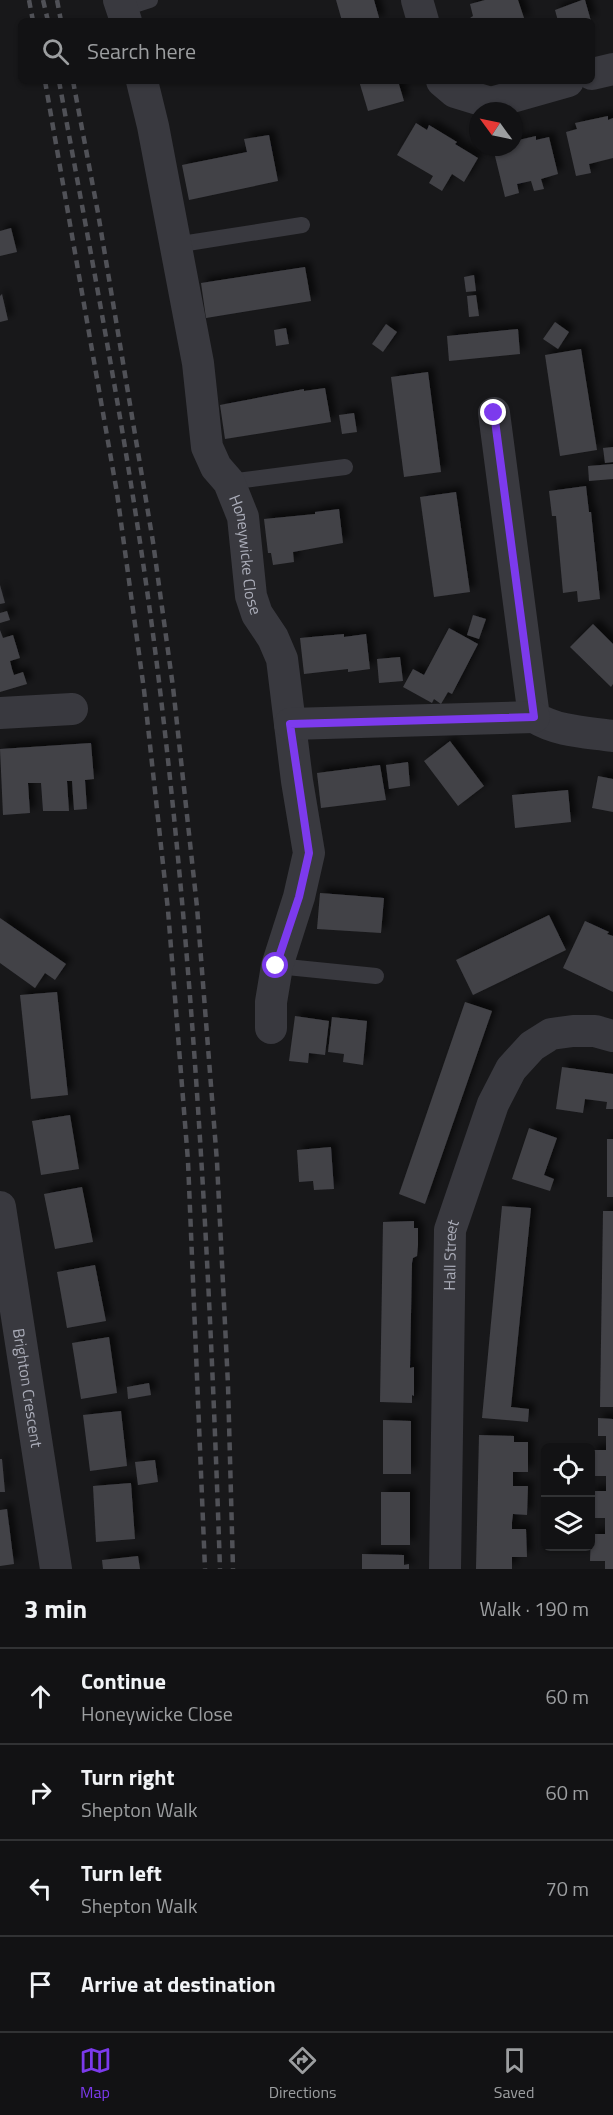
<!DOCTYPE html>
<html lang="en">
<head>
<meta charset="utf-8">
<style>
	:root { --surface:#121214; --page:#1b1b1d; --text:#f1f3f6; --muted:#9c9ea0; --line:#313234; --accent:#7c3aed }
	body { margin:0; font-family:"Titillium Web",sans-serif; background:var(--page); color:var(--text) }
	.controls { position:absolute; right:18px; bottom:18px; display:grid; overflow:hidden; border-radius:9px; box-shadow:0 2px 4px #0004 }
	.controls button { width:54px; height:54px; display:grid; place-items:center; padding:0; border:0; border-bottom:2px solid var(--line); background:var(--surface); color:var(--text); font:30px sans-serif }
	.compass { position:absolute; left:469px; top:102px; width:54px; height:54px; border-radius:50%; background:var(--surface); box-shadow:0 2px 4px #0004; rotate:303deg }
	.stop { position:absolute; width:18px; height:18px; margin:-14px; border:4px solid #7c3aed; border-radius:50%; background:#fff }
	.stop.end { background:#7c3aed; border-color:#fff; box-shadow:0 2px 6px #0008 }
	.list { margin:0; padding:0; list-style:none }
	h2 { display:flex; justify-content:space-between; align-items:center; height:78px; margin:0; padding:0 24px; font-size:26px }
	h2 small { font-size:20px; font-weight:400; color:var(--muted) }
	.list li { display:grid; grid-template-columns:39px 1fr auto; gap:18px; align-items:center; box-sizing:border-box; height:96px; padding:0 24px; border-top:2px solid var(--line) }
	.list b { display:block; font-size:22px; white-space:nowrap }
	.list p { margin:0; font-size:20px; white-space:nowrap; color:var(--muted) }
	.list em { font-size:20px; font-style:normal; color:var(--muted) }
	.icon { flex:none; width:33px; height:33px; fill:none; stroke:currentColor; stroke-width:2; stroke-linecap:round; stroke-linejoin:round }
	.map { position:relative; flex:none; width:613px; height:1569px; overflow:hidden }
	.search { position:absolute; background:var(--surface); box-shadow:0 2px 4px #0004; left:18px; right:18px; top:18px; height:66px; display:flex; align-items:center; gap:15px; box-sizing:border-box; padding:0 21px; border-radius:9px; color:var(--muted); font-size:22px }
	.sheet { height:462px; background:var(--surface) }
	nav { display:flex; justify-content:space-around; align-items:center; box-sizing:border-box; height:84px; border-top:2px solid var(--line); background:var(--surface); font-size:16px; color:var(--muted) }
	nav a { display:grid; justify-items:center; gap:3px }
	nav .on { color:var(--accent) }
	.map>svg:first-child { display:block }
	.building { fill:#424247; filter:url(#shadow) }
	.lines { fill:none; stroke-linecap:round; stroke-linejoin:round }
	.lane { stroke:#39393f; stroke-width:16 }
	.street { stroke:#39393f; stroke-width:32 }
	.rail { stroke:#505157; stroke-width:4.5; stroke-dasharray:8 6; stroke-linecap:butt }
	.route { stroke:#7c3aed; stroke-width:8 }
	.labels { text-anchor:middle; stroke-width:5; stroke-linejoin:round; paint-order:stroke }
	.street-label { font-size:16px; fill:#abadb9; stroke:#131315 }
</style>
</head>
<body>
<div class="map">
<svg width="613" height="1569" viewBox="0 0 613 1569">
	<defs>
		<filter id="shadow"><feDropShadow dx="5.5" dy="-5.5" stdDeviation="3" flood-color="#0009"/></filter>
	</defs>
	<rect width="100%" height="100%" fill="#18181a"/>
	<g class="building">
		<path d="M336,0h38l6,21h-38z"/>
		<path d="M485,0h33l7,21h-54l-1,-3 3,-2 -3,-12z"/>
		<path d="M582,0h3l6,21h-33l-3,-11z"/>
		<path d="M359,81h39l6,20 -36,10z"/>
		<path d="M608,116v4l5,-2v40l-24,6 2,9 -15,3 -10,-44 11,-3 -2,-6z"/>
		<path d="M416,123l11,7 2,-5 28,17 -2,2 23,14 -14,24 -12,-8 -10,17 -13,-8 4,-7 -36,-21z"/>
		<path d="M269,135l9,46 -89,19 -7,-35 65,-13 -3,-13z"/>
		<path d="M536,136v4l13,-3 9,37 -17,5 3,10 -10,2 -3,-10 -14,3 2,9 -14,4 -11,-45 11,-3 -1,-2h10v-6z"/>
		<path d="M11,228l6,24 -17,4v-25z"/>
		<path d="M305,267l6,34 -105,17 -5,-35z"/>
		<path d="M474,275l2,16 -10,1 -2,-15z"/>
		<path d="M2,294l6,26 -8,2v-26z"/>
		<path d="M476,295l3,21 -10,1 -2,-21z"/>
		<path d="M555,322l14,10 -11,17 -15,-10z"/>
		<path d="M386,324l11,8 -14,20 -11,-8z"/>
		<path d="M286,328l3,16 -13,2 -2,-16z"/>
		<path d="M518,329l2,25 -71,7 -2,-25z"/>
		<path d="M581,349l16,101 -37,6 -15,-101z"/>
		<path d="M428,372l13,100 -37,5 -13,-100z"/>
		<path d="M325,388l6,34 -106,17 -5,-34 84,-16v2z"/>
		<path d="M354,413l3,19 -15,2 -3,-19z"/>
		<path d="M613,447v15l-8,1 -2,-15z"/>
		<path d="M613,464v15l-24,2 -1,-15z"/>
		<path d="M586,486l3,26h2l9,87 -22,3 -1,-11 -14,2 -7,-77h-4l-3,-25z"/>
		<path d="M456,492l14,100 -36,5 -14,-100z"/>
		<path d="M339,509l4,34 -50,9 1,10 -21,3 -2,-12h-3l-4,-34 51,-5v-2z"/>
		<path d="M0,585l5,18 -5,1z"/>
		<path d="M7,611l3,9 -10,3v-10z"/>
		<path d="M473,615l13,4 -7,20 -12,-4z"/>
		<path d="M593,624l20,20v40l-2,3 -41,-40z"/>
		<path d="M449,628l29,16 -26,50 -4,-2 -7,12 -7,-5 -2,4 -29,-16 10,-18 11,6z"/>
		<path d="M0,630l3,8 10,-3 7,23 -10,3 2,8 2,6 9,-3 4,12 -27,8z"/>
		<path d="M344,634v3l22,-3 4,35 -22,3v-3l-44,5 -4,-36z"/>
		<path d="M400,657l3,24 -24,2 -2,-24z"/>
		<path d="M450,741l34,45 -26,20 -34,-45z"/>
		<path d="M91,743l3,36 -9,1 2,29 -13,1 -2,-29h-5l2,30h-26l-2,-28h-13l2,30 -27,2 -3,-66z"/>
		<path d="M408,762l2,24 -21,3 -3,-24z"/>
		<path d="M380,765l6,35 -65,8 -4,-35z"/>
		<path d="M598,776l15,3v33l-21,-4z"/>
		<path d="M568,790l3,32 -56,6 -3,-33z"/>
		<path d="M320,893l64,5 -3,35 -64,-4z"/>
		<path d="M549,915l17,35 -93,45 -17,-35z"/>
		<path d="M0,918l66,46 -11,16 -10,-7 -10,15 -35,-25z"/>
		<path d="M585,921l24,11 -2,2 6,2v56l-50,-24z"/>
		<path d="M57,992l11,103 -37,4 -11,-104z"/>
		<path d="M465,1002l27,9 -67,193 -26,-10z"/>
		<path d="M295,1016l34,5 -4,34 -16,-2 -1,10 -19,-2z"/>
		<path d="M332,1017l35,4 -4,44 -20,-3 1,-8 -16,-2z"/>
		<path d="M562,1067l51,7v35h-7l1,-7 -22,-3 -2,14 -27,-4z"/>
		<path d="M70,1115l9,54 -38,6 -9,-54z"/>
		<path d="M529,1128l28,10 -13,37 10,4 -4,12 -38,-12z"/>
		<rect x="607" y="1139" width="6" height="58"/>
		<path d="M331,1147l3,42 -20,1 -1,-9 -14,1 -2,-32z"/>
		<path d="M82,1187l11,55 -38,7 -11,-55z"/>
		<path d="M502,1206l29,2 -20,199 18,2 -1,13 -46,-4z"/>
		<path d="M603,1211h10v196h-13z"/>
		<path d="M414,1221v7h4v17l-1,11 -4,2 -1,5 -2,105 4,-1v29l-2,-1v8l-32,-1 3,-180z"/>
		<path d="M95,1265l11,56 -39,7 -10,-56z"/>
		<path d="M109,1337l8,56 -36,6 -9,-56z"/>
		<path d="M149,1383l2,12 -23,4 -1,-12z"/>
		<path d="M121,1411l6,55 -37,5 -7,-56z"/>
		<path d="M598,1418l15,1v150h-8v-8h-15l1,-27h14v-16h-14v-27h15v-15h-15l1,-26h14v-14h-8z"/>
		<path d="M383,1420l28,1v53h-28z"/>
		<path d="M479,1435l35,1v6h14v30h-15v14h15l-1,29 -14,-1 -1,8v7h14l1,28h-15v12h-36z"/>
		<path d="M0,1459h2l3,33h-5z"/>
		<path d="M155,1460l3,22 -20,3 -3,-23z"/>
		<path d="M131,1483l4,56 -39,3 -3,-56z"/>
		<rect x="381" y="1492" width="29" height="53"/>
		<path d="M7,1509l7,55 -14,2v-56z"/>
		<path d="M362,1554l42,1v10l5,-1v5h-47z"/>
		<path d="M138,1556l2,13h-37l-1,-9z"/>
	</g>
	<g class="lines">
		<g class="lane">
			<path d="M122,9l28,-9"/>
			<path d="M175,245l127,-20"/>
			<path d="M229,482l116,-15"/>
			<path d="M277,966l99,10"/>
		</g>
		<g class="street">
			<path d="M119,0l7,21"/>
			<path d="M417,0l6,21"/>
			<path d="M592,74l21,-5"/>
			<path id="s1" d="M142,81l11,45 45,237 9,84 9,20 13,15 14,35 8,79 6,18 16,24 9,21 15,122 12,72 -10,44 -22,69 -6,36v26"/>
			<path d="M442,81l13,11 36,11 77,-22"/>
			<path d="M494,413l40,304c24,15 52,15 79,19"/>
			<path d="M0,713l72,-4"/>
			<path d="M290,724l244,-7"/>
			<path id="s2" d="M0,1207l56,362"/>
			<path id="s3" d="M445,1569l5,-339 43,-126 18,-35 21,-23 19,-12 22,-3h22l18,5"/>
		</g>
		<g class="rail">
			<path d="M29,0l4,21"/>
			<path d="M43,0l5,21"/>
			<path d="M57,0l4,21"/>
			<path d="M45,81l72,412 27,197 24,220 20,251 17,408"/>
			<path d="M59,81c37,201 77,406 101,609 35,292 50,586 60,879"/>
			<path d="M73,81l25,132 55,329 20,145 24,220 20,255 11,223 5,184"/>
		</g>
	</g>
	<g class="lines">
		<path class="route" d="M276,966l23,-69 10,-44 -19,-129 244,-7 -40,-304"/>
	</g>
	<g class="labels">
		<g class="street-label">
			<text dy="6" stroke="none"><textPath href="#s1" startOffset="489">Honeywicke Close</textPath></text>
			<text dy="6" stroke="none"><textPath href="#s3" startOffset="314">Hall Street</textPath></text>
			<text dy="6" stroke="none"><textPath href="#s2" startOffset="183">Brighton Crescent</textPath></text>
		</g>
	</g>
</svg>
<div class="controls">
<button><svg class="icon" aria-label="locate" viewBox="0 0 24 24"><circle cx="12" cy="12" r="6"/><path d="M12 2v4M12 18v4M2 12h4M18 12h4"/></svg></button>
<button><svg class="icon" aria-label="layers" viewBox="0 0 24 24"><path d="M12 4l9 5-9 5-9-5zM3 14l9 5 9-5"/></svg></button>
</div>
<svg class="compass" viewBox="-18 -18 36 36"><path d="M0-13l5 13h-10z" fill="#e53935"/><path d="M0 13l5-13h-10z" fill="#9c9ea0"/></svg>
<div class="stop" style="left:276px;top:966px"></div>
<div class="stop end" style="left:494px;top:413px"></div>
<div class="search"><svg class="icon" aria-label="search" viewBox="0 0 24 24"><circle cx="10" cy="10" r="6"/><path d="M15 15l6 6"/></svg>Search here</div>
</div>
<section class="sheet">
<h2>3 min<small>Walk · 190 m</small></h2>
<ul class="list">
<li><svg class="icon" aria-label="ahead" viewBox="0 0 24 24"><path d="M12 20V5M6 11l6-6 6 6"/></svg><div><b>Continue</b><p>Honeywicke Close</p></div><em>60 m</em></li>
<li><svg class="icon" aria-label="right" viewBox="0 0 24 24"><path d="M7 20v-9h11M14 6l5 5-5 5"/></svg><div><b>Turn right</b><p>Shepton Walk</p></div><em>60 m</em></li>
<li><svg class="icon" aria-label="left" viewBox="0 0 24 24"><path d="M17 20v-9H6M10 6l-5 5 5 5"/></svg><div><b>Turn left</b><p>Shepton Walk</p></div><em>70 m</em></li>
<li><svg class="icon" aria-label="arrive" viewBox="0 0 24 24"><path d="M6 21V4h12l-3 4 3 4H6"/></svg><div><b>Arrive at destination</b></div></li>
</ul>
</section>
<nav>
<a class="on"><svg class="icon" aria-label="map" viewBox="0 0 24 24"><path d="M3 6l6-2 6 2 6-2v14l-6 2-6-2-6 2zM9 4v14M15 6v14"/></svg>Map</a>
<a><svg class="icon" aria-label="directions" viewBox="0 0 24 24"><path d="M12 3l9 9-9 9-9-9zM9 14v-3h6M13 9l2 2-2 2"/></svg>Directions</a>
<a><svg class="icon" aria-label="saved" viewBox="0 0 24 24"><path d="M7 4h10v16l-5-4-5 4z"/></svg>Saved</a>
</nav>
</body>
</html>
